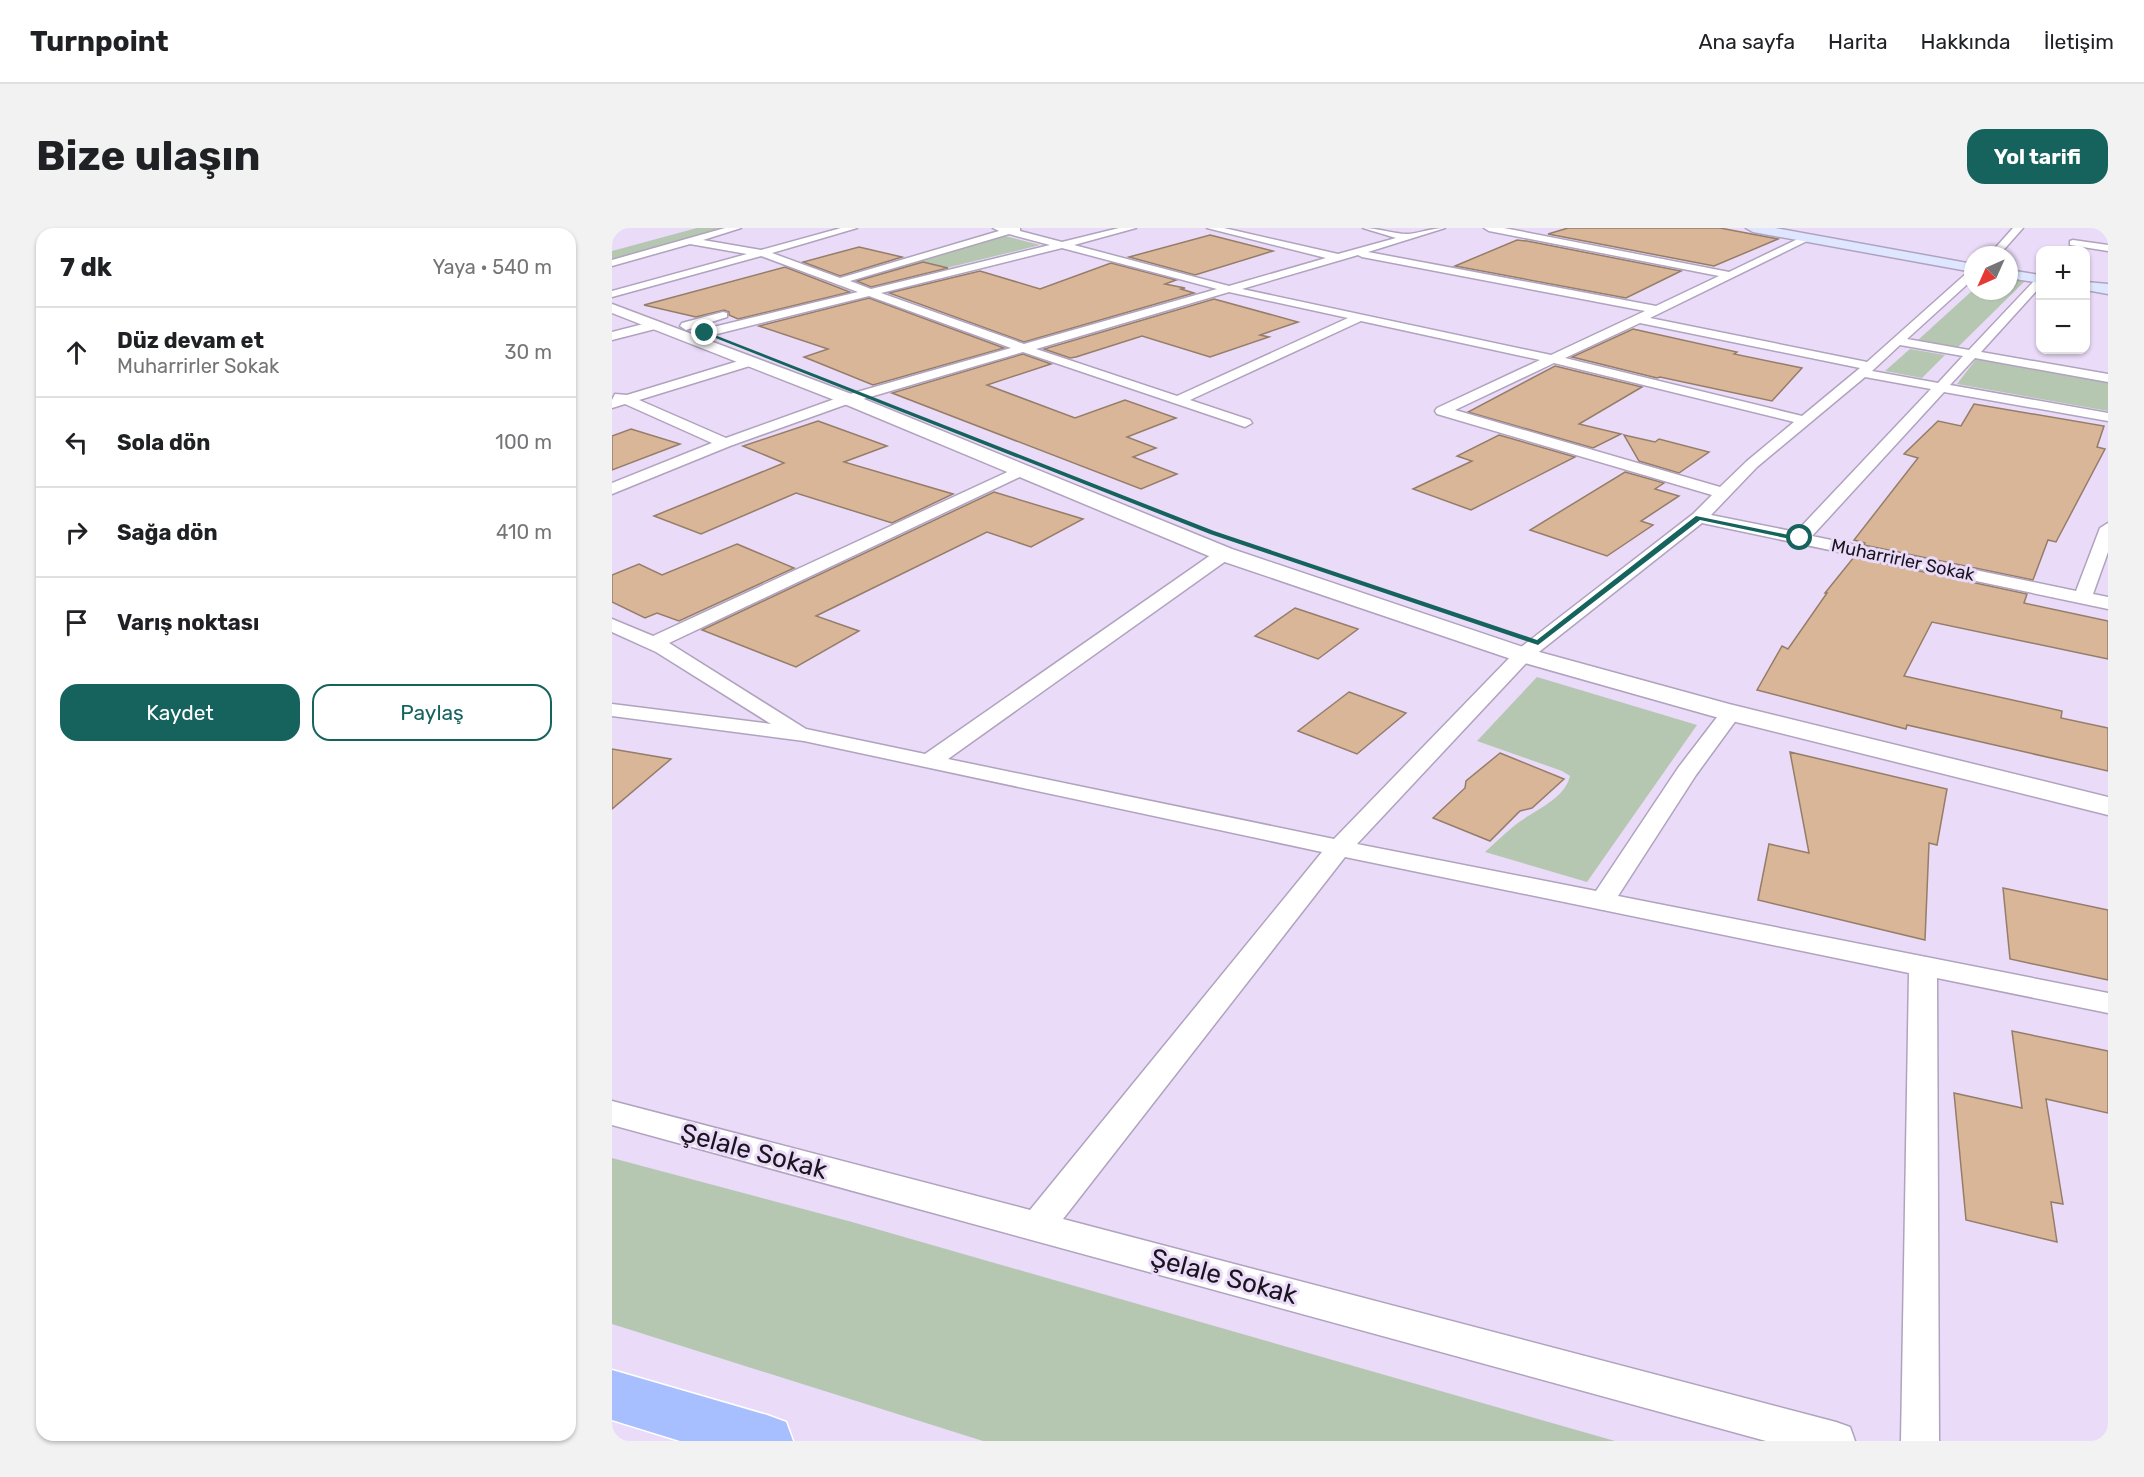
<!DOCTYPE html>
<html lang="tr">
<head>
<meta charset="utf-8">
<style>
	:root { --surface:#fff; --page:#f2f2f2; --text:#202124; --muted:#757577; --line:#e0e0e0; --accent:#16635e }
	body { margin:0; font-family:Rubik,sans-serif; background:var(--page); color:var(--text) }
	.controls { position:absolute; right:18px; top:18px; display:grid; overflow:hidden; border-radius:12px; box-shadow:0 2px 4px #0004 }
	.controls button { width:54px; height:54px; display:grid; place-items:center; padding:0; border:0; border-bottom:2px solid var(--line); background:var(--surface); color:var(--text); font:30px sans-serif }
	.compass { position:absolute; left:1352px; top:18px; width:54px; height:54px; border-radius:50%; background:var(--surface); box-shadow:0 2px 4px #0004; rotate:225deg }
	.stop { position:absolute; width:18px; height:18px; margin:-14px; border:4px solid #16635e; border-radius:50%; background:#fff }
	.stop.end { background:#16635e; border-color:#fff; box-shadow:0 2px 6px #0008 }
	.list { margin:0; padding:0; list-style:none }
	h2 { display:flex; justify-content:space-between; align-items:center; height:78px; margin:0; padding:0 24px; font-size:26px }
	h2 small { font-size:20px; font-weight:400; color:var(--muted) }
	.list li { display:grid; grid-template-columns:39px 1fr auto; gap:18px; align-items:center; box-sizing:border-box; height:90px; padding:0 24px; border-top:2px solid var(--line) }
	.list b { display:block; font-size:22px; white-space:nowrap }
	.list p { margin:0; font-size:20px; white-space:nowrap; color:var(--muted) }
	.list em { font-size:20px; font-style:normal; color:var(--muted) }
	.actions { display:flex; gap:12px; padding:18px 24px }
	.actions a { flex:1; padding:14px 0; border:2px solid var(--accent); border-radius:18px; text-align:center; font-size:21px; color:var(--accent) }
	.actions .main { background:var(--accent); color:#fff }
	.icon { flex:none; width:33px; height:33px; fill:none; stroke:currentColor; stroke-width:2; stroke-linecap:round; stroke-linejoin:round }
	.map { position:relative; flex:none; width:1496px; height:1213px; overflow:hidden; border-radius:18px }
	header { display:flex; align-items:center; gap:36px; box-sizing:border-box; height:84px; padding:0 30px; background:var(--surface); border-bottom:2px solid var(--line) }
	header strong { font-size:28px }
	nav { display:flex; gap:33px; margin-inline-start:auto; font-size:21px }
	.intro { display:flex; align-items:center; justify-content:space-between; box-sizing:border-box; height:144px; padding:0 36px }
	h1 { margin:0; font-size:42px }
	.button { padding:15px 27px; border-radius:18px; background:var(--accent); color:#fff; font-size:21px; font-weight:700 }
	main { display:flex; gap:36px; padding:0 36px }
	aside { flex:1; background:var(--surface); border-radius:18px; box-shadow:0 2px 4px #0004 }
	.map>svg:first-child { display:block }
	.green { fill:#b5c7b1 }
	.building { fill:#d9b698; stroke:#957d69; stroke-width:1.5 }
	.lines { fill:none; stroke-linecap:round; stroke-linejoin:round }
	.minor-casing { stroke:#b0a3be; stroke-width:3 }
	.tertiary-casing { stroke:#b0a3be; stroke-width:3 }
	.secondary-casing { stroke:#b0a3be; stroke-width:3 }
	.trunk-casing { stroke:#fff; stroke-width:3 }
	.minor { fill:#fff; fill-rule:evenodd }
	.tertiary { fill:#fff; fill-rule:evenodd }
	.secondary { fill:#dee7ff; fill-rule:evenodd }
	.trunk { fill:#a7bfff; fill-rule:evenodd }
	.route { fill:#16635e }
	.labels { text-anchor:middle; stroke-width:6; stroke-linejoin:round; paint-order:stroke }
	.far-street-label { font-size:18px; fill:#19141d; stroke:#eadbf8 }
	.near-street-label { font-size:26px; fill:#19141d; stroke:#eadbf8 }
</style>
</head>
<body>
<header>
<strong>Turnpoint</strong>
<nav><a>Ana sayfa</a><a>Harita</a><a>Hakkında</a><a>İletişim</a></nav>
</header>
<div class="intro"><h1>Bize ulaşın</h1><a class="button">Yol tarifi</a></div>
<main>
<aside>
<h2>7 dk<small>Yaya · 540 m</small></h2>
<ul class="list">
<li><svg class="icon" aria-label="ahead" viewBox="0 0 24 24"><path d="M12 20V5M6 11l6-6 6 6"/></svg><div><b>Düz devam et</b><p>Muharrirler Sokak</p></div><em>30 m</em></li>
<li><svg class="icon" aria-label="left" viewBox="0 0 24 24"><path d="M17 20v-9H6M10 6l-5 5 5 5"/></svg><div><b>Sola dön</b></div><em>100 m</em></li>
<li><svg class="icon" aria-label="right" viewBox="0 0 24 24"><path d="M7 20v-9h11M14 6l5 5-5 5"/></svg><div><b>Sağa dön</b></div><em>410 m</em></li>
<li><svg class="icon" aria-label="arrive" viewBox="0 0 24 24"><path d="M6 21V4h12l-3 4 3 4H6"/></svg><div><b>Varış noktası</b></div></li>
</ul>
<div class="actions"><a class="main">Kaydet</a><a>Paylaş</a></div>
</aside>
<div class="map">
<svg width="1496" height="1213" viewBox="0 0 1496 1213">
	<rect width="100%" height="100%" fill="#eadbf8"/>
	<g class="green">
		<path d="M85,0h33l-118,34v-11z"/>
		<path d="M393,8l35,9 -171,42 -18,-7z"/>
		<path d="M1397,50l16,3 -67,66 -40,-7 55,-50 36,1z"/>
		<path d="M1298,121l35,6 -23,23 -37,-7z"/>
		<path d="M1365,130l131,23v30l-151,-27z"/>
		<path d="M925,449l160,48 -110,157 -102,-30c10,-9 19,-18 29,-26 16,-14 51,-26 56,-50l-8,-5 -85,-30z"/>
		<path d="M0,930l240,64 763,219h-632l-371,-117z"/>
	</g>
	<g class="building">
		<path d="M956,0h152l58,11 -64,27 -166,-32z"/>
		<path d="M598,7l63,16 -78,24 -66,-18z"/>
		<path d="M905,12l10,1 154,30 -55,27 -171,-32z"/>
		<path d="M247,19l43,10 -62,19 -37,-14z"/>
		<path d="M311,34l25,6 -77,19 -14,-6z"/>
		<path d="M499,35l65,17 -11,4 20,4 -4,1 13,4 -170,49 -135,-49 91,-22 60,18z"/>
		<path d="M173,39l65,25 -112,27 -9,-4v-3l-5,-2 -28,7 -52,-12z"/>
		<path d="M257,70l135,50 -131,37 -69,-28 24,-8 -69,-23z"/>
		<path d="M602,71l84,23 -38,13 9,2 -59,20 -68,-21 -66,21 -6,1 -26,-9z"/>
		<path d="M1021,101l104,23 -3,2 68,14 -30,33 -112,-24 -3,1 -85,-21z"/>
		<path d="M411,126l28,10 -64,21 88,33 50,-18 51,18 -49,19 29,11 -23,9 44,17 -36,15 -249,-96z"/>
		<path d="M943,138l87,21 -63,37 42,10 -28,14 -125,-36z"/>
		<path d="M1362,176l130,22 -7,21 8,2 -49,93 -8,-2 -15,40 -169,-35 1,-2 -11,-3 64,-82 -14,-4 34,-33 23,5z"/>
		<path d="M206,193l69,25 -43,16 109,32 -61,29 -96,-30 -95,41 -47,-18 130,-53 -41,-17z"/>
		<path d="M19,201l49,15 -68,26v-34z"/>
		<path d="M887,207l76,22 -104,53 -58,-21 59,-28 -15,-5z"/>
		<path d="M1012,207l31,7 4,-3 50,13 -30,21 -40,-12z"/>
		<path d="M1013,244l39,11 -9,6 24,7 -38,25 12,4 -46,31 -77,-26z"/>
		<path d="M382,264l89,27 -52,28 -44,-15 -171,84 43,15 -63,36 -94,-37z"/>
		<path d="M125,316l57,24 -115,53 -22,-8 -12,5 -33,-16v-27l27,-11 23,11z"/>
		<path d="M1242,329l173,37 -3,9 84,18v38l-176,-37 -28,54 158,35 -1,7 47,10v43l-201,-46 -1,4 -149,-39 25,-44 6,3 39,-56h-2z"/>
		<path d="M683,380l63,21 -40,30 -63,-23z"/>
		<path d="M737,464l57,21 -49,41 -59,-23z"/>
		<path d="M0,521l59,10 -59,50z"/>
		<path d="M1178,524l157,37 -10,56 -8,-2 -4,97 -167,-40 11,-56 40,9z"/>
		<path d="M888,525l64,26 -32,29 -12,3 -30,30 -57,-23 32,-30 1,-7z"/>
		<path d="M1391,660l105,22v70l-98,-21z"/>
		<path d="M1400,803l96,20v62l-62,-14 17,105 -12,-2 6,40 -91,-22 -12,-127 68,15z"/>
	</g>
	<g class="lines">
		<g class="minor-casing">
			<g id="minor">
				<path d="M113,0h16l-38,12 58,10 80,-22h16l-85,25 68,25 159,-47 -6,-3h27v3l42,11 57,-14h17l-62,17 155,41 97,-28 -119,-30h17l114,26 58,-16 -33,-10c16,0 30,6 44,6 10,0 24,-6 38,-6l-77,24 288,54 63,-30 -230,-45 -5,-3h20l225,44 77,-37 5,3 -2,2 -159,78 217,44 102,-91 4,-1v9l-66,60 62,11 67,-71 4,-1v9l-59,65 127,22v8l-133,-24 -25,27 158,28v8l-164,-29 -132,144 264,55 24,-63 8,-5v29l-15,42 15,3v12l-406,-86 -172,136 -173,185 239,47 82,-123 46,-60 7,-2 7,2 4,4 -46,63 -78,121 490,97v20l-171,-35 2,463h-38l8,-468 -564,-116 -282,362 773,203 14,5 5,14h-89l-1154,-316v-24l418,109 292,-358 -518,-111 -192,-25v-12l159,20 -115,-72 -44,-20v-13l41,17 363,-168h10l3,3 -3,3 -357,169 137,86 119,25 293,-204h12l3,4 -3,4 -282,201 386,80 182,-188 177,-137 19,-19 -275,-81 -2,-3 2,-3 103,-48 -179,-39 -171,79 60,20 2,3 -7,4 -222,-75 -170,50 -123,44 -118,48v-11l100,-40 -87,-39 -13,4v-8l3,-6 12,1 118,-36h8l2,3 -2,3 -114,35 87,38 117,-42 168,-48 -142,-52 -164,41 -4,-1v-6l157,-38 -97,-36 -149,41v-6l135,-37 -57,-10 -78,22v-6zM397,6l41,11 -179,44 -21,-8zM450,20l155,41 -193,55 -143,-51zM746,27l4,2 283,54 -94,44 -309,-66zM617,64l119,26 -171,78 -141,-47zM1028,95l220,45 -58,48 -237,-58zM1288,117l63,11 -25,27 -66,-12zM942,135l240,59 -47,39 -27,26 -265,-77zM1253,149l66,12 -135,143 -85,-17 46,-48z"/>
				<path d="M1401,0h10l-24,27h-10z"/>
				<path d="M1461,12l35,5v6l-38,-6v-4z"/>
				<path d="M111,84l4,1v4l-41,13 -6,-4 2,-3z"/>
				<path d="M43,93l4,1v6l-47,12v-8z"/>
			</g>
		</g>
		<g class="tertiary-casing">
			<path id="tertiary" d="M0,76l242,91 378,154 300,101 197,54 379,93v18l-396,-99 -198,-56 -298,-101 -374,-156 -230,-90z"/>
		</g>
		<g class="secondary-casing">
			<g id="secondary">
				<path d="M1134,0h29l198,36v8l-220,-40z"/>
				<path d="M1397,42l31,5v8l-31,-5z"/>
				<path d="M1474,54l22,2v10l-22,-4z"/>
			</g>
		</g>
		<g class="trunk-casing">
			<path id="trunk" d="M0,1142l155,45 19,7 7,19h-113l-68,-21z"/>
		</g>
		<use href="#minor" class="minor"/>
		<use href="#tertiary" class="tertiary"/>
		<use href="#secondary" class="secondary"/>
		<use href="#trunk" class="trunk"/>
	</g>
	<path class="route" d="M95,104l507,199 323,109 159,-124 107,22 -3,3 -100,-21 -162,125 -328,-111 -507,-201z"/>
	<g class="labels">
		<g class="far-street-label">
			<text transform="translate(1291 332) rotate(12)" y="6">Muharrirler Sokak</text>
		</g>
		<g class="near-street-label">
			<text transform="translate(142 923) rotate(15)" y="9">Şelale Sokak</text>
			<text transform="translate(612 1048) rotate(15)" y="9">Şelale Sokak</text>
		</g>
	</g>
</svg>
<div class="controls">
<button>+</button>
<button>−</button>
</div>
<svg class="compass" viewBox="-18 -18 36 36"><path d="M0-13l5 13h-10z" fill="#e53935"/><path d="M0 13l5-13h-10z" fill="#757577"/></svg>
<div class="stop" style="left:1188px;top:310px"></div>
<div class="stop end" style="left:93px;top:105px"></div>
</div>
</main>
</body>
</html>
